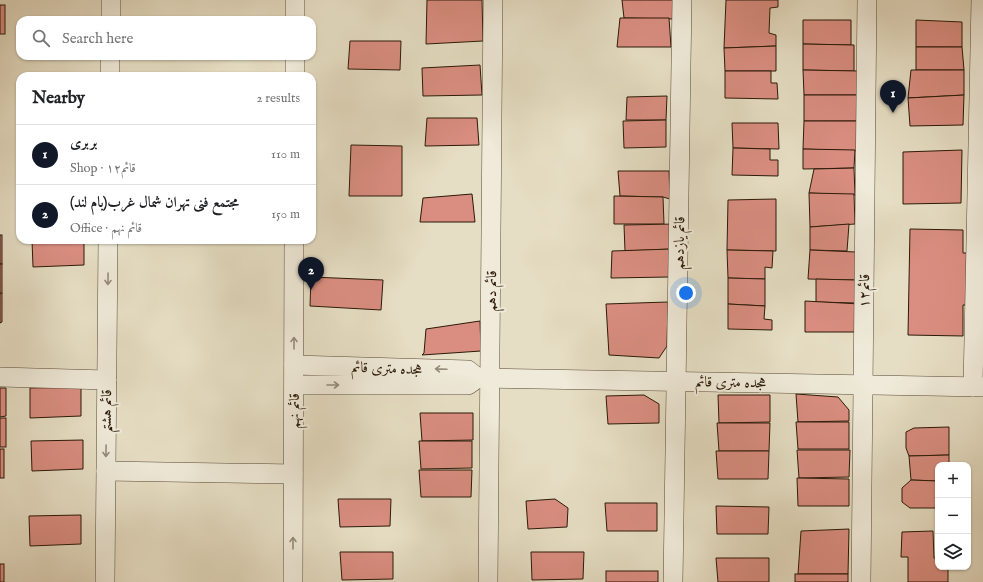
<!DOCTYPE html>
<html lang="en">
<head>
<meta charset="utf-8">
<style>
	:root { --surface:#fff; --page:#f2f2f2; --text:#202124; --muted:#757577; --line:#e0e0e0; --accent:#111827 }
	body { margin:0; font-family:"IM FELL English",Amiri,serif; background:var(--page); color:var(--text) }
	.controls { position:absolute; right:12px; bottom:12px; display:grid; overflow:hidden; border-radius:8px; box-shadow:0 1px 3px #0004 }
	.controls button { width:36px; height:36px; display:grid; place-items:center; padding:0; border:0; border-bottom:1px solid var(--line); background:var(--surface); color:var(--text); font:20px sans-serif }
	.you { position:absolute; left:686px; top:293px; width:14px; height:14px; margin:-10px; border:3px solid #fff; border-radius:50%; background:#1a73e8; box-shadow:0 0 0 6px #1a73e833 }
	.badge { display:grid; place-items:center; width:26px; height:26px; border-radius:50%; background:var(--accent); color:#fff; font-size:13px; font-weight:700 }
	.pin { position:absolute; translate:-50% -33px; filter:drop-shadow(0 1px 2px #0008) }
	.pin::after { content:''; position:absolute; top:21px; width:14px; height:12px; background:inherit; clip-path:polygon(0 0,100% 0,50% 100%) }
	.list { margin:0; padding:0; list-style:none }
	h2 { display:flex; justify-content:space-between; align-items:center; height:52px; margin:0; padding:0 16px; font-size:17px }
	h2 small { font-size:13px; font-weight:400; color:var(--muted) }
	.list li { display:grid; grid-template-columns:26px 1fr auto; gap:12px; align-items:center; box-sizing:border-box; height:60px; padding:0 16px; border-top:1px solid var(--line) }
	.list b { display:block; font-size:15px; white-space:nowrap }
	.list p { margin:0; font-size:13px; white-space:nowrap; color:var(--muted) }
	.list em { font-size:13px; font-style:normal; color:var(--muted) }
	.icon { flex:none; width:22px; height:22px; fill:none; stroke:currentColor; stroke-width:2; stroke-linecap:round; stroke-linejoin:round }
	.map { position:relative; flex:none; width:983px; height:582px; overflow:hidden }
	.search { position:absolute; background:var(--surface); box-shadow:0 1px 3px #0004; left:16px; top:16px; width:300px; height:44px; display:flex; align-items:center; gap:10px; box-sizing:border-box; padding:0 14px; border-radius:12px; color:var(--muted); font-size:15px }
	.panel { position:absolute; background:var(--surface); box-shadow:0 1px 3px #0004; left:16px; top:72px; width:300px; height:172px; border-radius:12px }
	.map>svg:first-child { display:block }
	.building { fill:#da8e81; stroke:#2a1908 }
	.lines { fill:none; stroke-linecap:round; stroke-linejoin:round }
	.minor-casing { stroke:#594a37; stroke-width:20 }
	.minor { stroke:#efead9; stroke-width:19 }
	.oneway { stroke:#968c7b }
	.labels { text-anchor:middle; stroke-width:4; stroke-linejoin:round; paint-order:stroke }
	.street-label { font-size:15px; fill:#2a1908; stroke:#efead9 }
</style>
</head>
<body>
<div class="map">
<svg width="983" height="582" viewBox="0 0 983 582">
	<rect width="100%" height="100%" fill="#e6dec4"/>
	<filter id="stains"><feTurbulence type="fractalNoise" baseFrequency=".005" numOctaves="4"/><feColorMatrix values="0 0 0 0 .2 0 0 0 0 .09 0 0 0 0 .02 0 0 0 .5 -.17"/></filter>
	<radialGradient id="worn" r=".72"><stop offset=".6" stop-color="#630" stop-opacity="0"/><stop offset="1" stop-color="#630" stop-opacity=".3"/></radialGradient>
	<g class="building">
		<path d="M427,0h55l1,41 -57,3z"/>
		<path d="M622,0h55l-1,19 -52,-1z"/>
		<path d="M726,0h52v7l-8,1 -1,25 7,2v11l-52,2z"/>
		<rect x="0" y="5" width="5" height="29"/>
		<path d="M620,18h49l2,29h-54z"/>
		<path d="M803,20h48v25l-48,-1z"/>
		<path d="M916,20l46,2v25h-46z"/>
		<path d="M350,41h51l-1,29 -52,-1z"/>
		<path d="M803,44l51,1v26l-51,-1z"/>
		<path d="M776,46v25h-51l-1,-23z"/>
		<path d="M916,47h46l2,23h-48z"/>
		<path d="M480,65l2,30 -59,1 -1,-28z"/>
		<path d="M803,70l55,1v24h-54z"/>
		<path d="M911,70h53v25l-56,3z"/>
		<path d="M725,71h46v12h6l1,16 -53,-1z"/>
		<path d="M804,95h54l3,26h-57z"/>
		<path d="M964,95l-1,30 -53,1 -2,-28z"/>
		<path d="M667,96l-1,24h-40l1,-23z"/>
		<path d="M427,118h50l2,27 -54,1z"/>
		<path d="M666,120v27l-42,1 -1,-27z"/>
		<path d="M804,121h57l1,30 -59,-2z"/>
		<path d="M732,123h46l1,26 -46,-1z"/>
		<path d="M351,145l51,1v50h-53z"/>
		<path d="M733,148l37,1v11h8v16l-46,-1z"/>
		<path d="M803,149l52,1 -1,18 -51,1z"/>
		<path d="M962,150l-1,53 -58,1v-52z"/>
		<path d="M854,168l1,27 -46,-2 5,-24z"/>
		<path d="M618,171h51l1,28 -7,-2 -43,-1z"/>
		<path d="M809,193l45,1 1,30 -45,3z"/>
		<path d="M472,194l3,28h-55l3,-24z"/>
		<path d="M614,196l49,1 1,27h-50z"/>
		<path d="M776,199v52l-49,-1 1,-50z"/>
		<path d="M675,224l-4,25 -46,2 -1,-26z"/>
		<path d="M849,224l-2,27 -37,-1v-23z"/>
		<path d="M910,229l53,1v23h5l-2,52h-3v31l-55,-1z"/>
		<rect x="0" y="235" width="2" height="29"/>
		<path d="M32,240h52v25l-51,2z"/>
		<path d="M671,249l-2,28 -58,1 1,-27z"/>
		<path d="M727,250l46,1 -1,17 -7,-1v12l-37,-1z"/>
		<path d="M810,250l46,2 -1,28 -47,-1z"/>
		<rect x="0" y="264" width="2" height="29"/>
		<path d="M311,277l72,3 -2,30 -71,-4z"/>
		<path d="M728,278l37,1v27l-37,-2z"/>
		<path d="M816,279l39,1v23l-39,-1z"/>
		<path d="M2,293v29l-2,1v-29z"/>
		<path d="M805,301l55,3 1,28h-56z"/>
		<path d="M668,302l-1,44 -8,12 -50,-3 -3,-51z"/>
		<path d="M728,304l37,2 -1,13 8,1v10l-44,-1z"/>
		<path d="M480,321l1,30 -59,4 2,-2 2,-24z"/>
		<path d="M81,387v29l-51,2v-30z"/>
		<path d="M0,388h6v28l-6,1z"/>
		<path d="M796,394l42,3 11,13v11l-51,1z"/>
		<path d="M644,395l15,9v19l-51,1 -2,-28z"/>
		<path d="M718,395h52v27l-51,1z"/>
		<path d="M420,413h53v27l-51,1z"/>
		<rect x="0" y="418" width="6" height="29"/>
		<path d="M796,422h53v27h-51z"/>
		<path d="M717,423h53l-1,28h-50z"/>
		<path d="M949,427v28l-40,1 -3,-8v-16l8,-4z"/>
		<path d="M83,440v29l-51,2 -1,-30z"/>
		<path d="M419,441h53v27l-51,1z"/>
		<rect x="0" y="449" width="4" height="29"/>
		<path d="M797,450h53l-1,27 -50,1z"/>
		<path d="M716,451h53l-1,28h-50z"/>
		<path d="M949,455v10h-11v16l-27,-1 -2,-24z"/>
		<path d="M419,470h53l-1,27h-50z"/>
		<path d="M797,478l52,1v27h-51z"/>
		<path d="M911,480l27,1v27h-28l-8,-6v-14z"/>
		<path d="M338,499h53l-1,27 -50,1z"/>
		<path d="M555,499l13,9 -1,19 -39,2 -2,-28z"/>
		<path d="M605,503h52v28h-50z"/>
		<path d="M716,506l53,1 -1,27h-51z"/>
		<path d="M81,515v29l-51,2 -1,-30z"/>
		<path d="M849,529l-1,45h-50l3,-43z"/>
		<path d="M933,531l1,27h4v9h10v15h-40v-25h-7l1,-25z"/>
		<path d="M340,552h53v27l-51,1z"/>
		<path d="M531,552h53l-1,27 -51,1z"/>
		<path d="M716,558h53v24h-51z"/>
		<rect x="0" y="564" width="4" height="18"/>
		<rect x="606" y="571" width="52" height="11"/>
		<rect x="795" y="574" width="53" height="8"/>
	</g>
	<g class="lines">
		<g class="minor-casing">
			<g id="minor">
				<path d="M111,20v-20"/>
				<path d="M295,20v-20"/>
				<path d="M110,76v-20"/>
				<path d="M295,76v-20"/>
				<path d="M294,365l174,5 10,8 505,9"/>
				<path d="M0,377l107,3"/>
				<path d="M294,385h174l10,-7"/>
				<path d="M973,387l8,-387"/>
				<path d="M106,471l187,3"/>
				<path d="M105,582l3,-342"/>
				<path d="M293,582l1,-342"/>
				<path d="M488,582l5,-582"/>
				<path d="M673,582l9,-582"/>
				<path d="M861,582l6,-582"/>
			</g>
		</g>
		<use href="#minor" class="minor"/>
	</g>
	<defs><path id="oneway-shaft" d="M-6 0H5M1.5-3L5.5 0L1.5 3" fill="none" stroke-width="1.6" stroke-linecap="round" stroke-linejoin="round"/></defs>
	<g class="oneway">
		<use href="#oneway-shaft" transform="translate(108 279) rotate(91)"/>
		<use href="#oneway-shaft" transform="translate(294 343) rotate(-90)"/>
		<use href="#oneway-shaft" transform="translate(441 369) rotate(-178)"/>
		<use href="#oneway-shaft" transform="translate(333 385)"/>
		<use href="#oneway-shaft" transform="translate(106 451) rotate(91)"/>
		<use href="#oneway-shaft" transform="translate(293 543) rotate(-90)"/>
	</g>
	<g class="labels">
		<g class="street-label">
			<text transform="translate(679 243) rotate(-89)" y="5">قائم یازدهم</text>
			<text transform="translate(491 291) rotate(-89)" y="5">قائم دهم</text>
			<text transform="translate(864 291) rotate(-89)" y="5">قائم۱۲</text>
			<text transform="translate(387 368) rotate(2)" y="5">هجده متری قائم</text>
			<text transform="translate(731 382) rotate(1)" y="5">هجده متری قائم</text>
			<text transform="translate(106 411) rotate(-89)" y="5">قائم هشتم</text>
			<text transform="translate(294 411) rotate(-90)" y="5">قائم نهم</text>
		</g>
	</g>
	<rect width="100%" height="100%" filter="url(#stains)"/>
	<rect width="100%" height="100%" fill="url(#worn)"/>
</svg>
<div class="controls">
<button>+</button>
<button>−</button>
<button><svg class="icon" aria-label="layers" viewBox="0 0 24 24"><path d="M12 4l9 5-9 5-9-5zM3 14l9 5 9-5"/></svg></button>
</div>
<div class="you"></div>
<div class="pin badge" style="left:893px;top:113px">1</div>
<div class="pin badge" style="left:311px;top:290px">2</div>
<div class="search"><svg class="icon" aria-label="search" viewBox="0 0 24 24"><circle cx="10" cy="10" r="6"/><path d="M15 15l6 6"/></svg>Search here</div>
<section class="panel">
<h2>Nearby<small>2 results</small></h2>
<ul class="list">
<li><span class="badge">1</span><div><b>بربری</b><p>Shop · قائم۱۲</p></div><em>110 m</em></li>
<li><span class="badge">2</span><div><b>مجتمع فنی تهران شمال غرب(بام لند)</b><p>Office · قائم نهم</p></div><em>150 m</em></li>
</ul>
</section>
</div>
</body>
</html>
